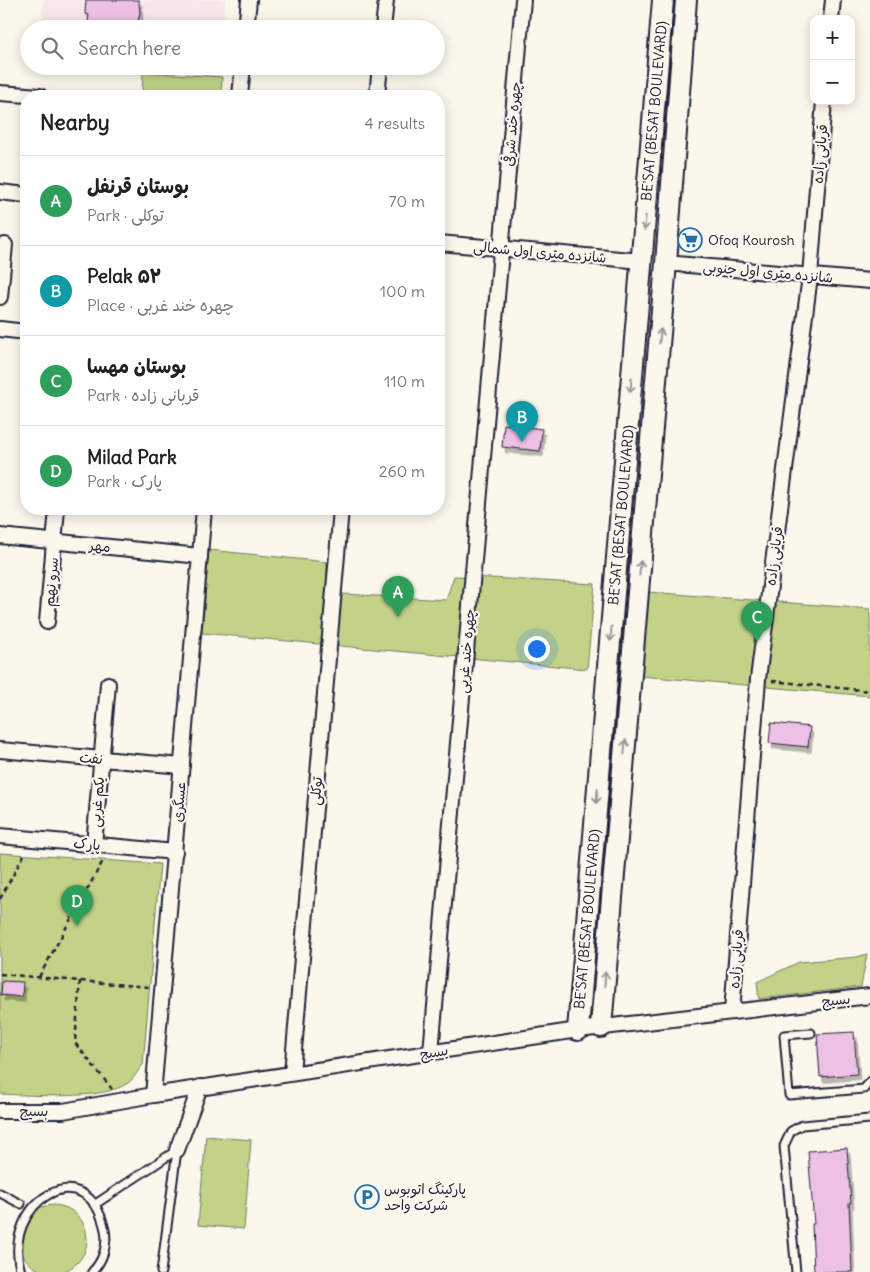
<!DOCTYPE html>
<html lang="en">
<head>
<meta charset="utf-8">
<style>
	:root { --surface:#fff; --page:#f6f6f6; --text:#222; --muted:#767676; --line:#e0e0e0; --accent:#1a73e8 }
	body { margin:0; font-family:Delius,"Playpen Sans Arabic",sans-serif; background:var(--page); color:var(--text) }
	.controls { position:absolute; right:15px; top:15px; display:grid; overflow:hidden; border-radius:10px; box-shadow:0 2px 12px #0003 }
	.controls button { width:45px; height:45px; display:grid; place-items:center; padding:0; border:0; border-bottom:1px solid var(--line); background:var(--surface); color:var(--text); font:25px sans-serif }
	.you { position:absolute; left:536px; top:648px; width:18px; height:18px; margin:-12px; border:4px solid #fff; border-radius:50%; background:#1a73e8; box-shadow:0 0 0 8px #1a73e833 }
	.badge { display:grid; place-items:center; width:32px; height:32px; border-radius:50%; background:var(--accent); color:#fff; font-size:16px; font-weight:700 }
	.pin { position:absolute; translate:-50% -41px; filter:drop-shadow(0 1px 2px #0008) }
	.pin::after { content:''; position:absolute; top:26px; width:18px; height:15px; background:inherit; clip-path:polygon(0 0,100% 0,50% 100%) }
	.list { margin:0; padding:0; list-style:none }
	h2 { display:flex; justify-content:space-between; align-items:center; height:65px; margin:0; padding:0 20px; font-size:21px }
	h2 small { font-size:16px; font-weight:400; color:var(--muted) }
	.list li { display:grid; grid-template-columns:32px 1fr auto; gap:15px; align-items:center; box-sizing:border-box; height:90px; padding:0 20px; border-top:1px solid var(--line) }
	.list b { display:block; font-size:19px; white-space:nowrap }
	.list p { margin:0; font-size:16px; white-space:nowrap; color:var(--muted) }
	.list em { font-size:16px; font-style:normal; color:var(--muted) }
	.icon { flex:none; width:28px; height:28px; fill:none; stroke:currentColor; stroke-width:2; stroke-linecap:round; stroke-linejoin:round }
	.map { position:relative; flex:none; width:870px; height:1272px; overflow:hidden }
	.search { position:absolute; background:var(--surface); box-shadow:0 2px 12px #0003; left:20px; top:20px; width:425px; height:55px; display:flex; align-items:center; gap:12px; box-sizing:border-box; padding:0 18px; border-radius:28px; color:var(--muted); font-size:19px }
	.panel { position:absolute; background:var(--surface); box-shadow:0 2px 12px #0003; left:20px; top:90px; width:425px; height:425px; border-radius:20px }
	.map>svg:first-child { display:block }
	.built { fill:#f7e6ea }
	.green { fill:#c2d388; stroke:#727a62 }
	.building { fill:#edc0e5; stroke:#22223b; filter:url(#shadow) }
	.lines { fill:none; stroke-linecap:round; stroke-linejoin:round }
	.lane-casing { stroke:#22223b; stroke-width:11 }
	.street-casing { stroke:#22223b; stroke-width:18 }
	.secondary-casing { stroke:#22223b; stroke-width:24 }
	.path { stroke:#22223b; stroke-width:2.5; stroke-dasharray:5 4; stroke-linecap:butt }
	.lane { stroke:#fbf7ec; stroke-width:7 }
	.street { stroke:#fbf7ec; stroke-width:14 }
	.secondary { stroke:#fbf7ec; stroke-width:20 }
	.oneway { stroke:#99979c }
	.labels { text-anchor:middle; stroke-width:4.5; stroke-linejoin:round; paint-order:stroke }
	.street-label { font-size:14px; fill:#22223b; stroke:#fbf7ec }
	.poi-label { font-size:14px; fill:#22223b; stroke:#fbf7ec; text-anchor:start }
</style>
</head>
<body>
<div class="map">
<svg width="870" height="1272" viewBox="0 0 870 1272">
	<defs>
		<filter id="shadow"><feDropShadow dx="3" dy="5.5" stdDeviation="0" flood-color="#0004"/></filter>
	</defs>
	<rect width="100%" height="100%" fill="#fbf7ec"/>
	<filter id="ink" filterUnits="userSpaceOnUse"><feTurbulence type="fractalNoise" baseFrequency=".02" numOctaves="2"/><feDisplacementMap in="SourceGraphic" scale="10" xChannelSelector="R" yChannelSelector="G"/><feConvolveMatrix kernelMatrix="1 2 1 2 8 2 1 2 1" color-interpolation-filters="sRGB"/></filter>
	<g filter="url(#ink)">
		<g class="built">
			<path d="M43,0h182l-3,29h-180z"/>
			<path d="M81,66h138l-1,11z"/>
		</g>
		<g class="green">
			<path d="M143,72l79,5 -1,19h-79z"/>
			<path d="M209,550l118,12 -1,31 120,7 8,-24 141,8 -8,85 -385,-36z"/>
			<path d="M648,592l222,17v87l-229,-20z"/>
			<path d="M0,853l160,11 -17,201c-5,5 -9,14 -15,18 -26,18 -96,12 -128,11z"/>
			<path d="M867,954l-6,33 -102,12 -2,-17 42,-20 58,-5z"/>
			<path d="M206,1136l45,4 -7,89 -46,-4z"/>
			<circle cx="53" cy="1239" r="34"/>
		</g>
		<g class="building">
			<path d="M86,0h53l1,13 -3,12 -3,4h-47l2,-14 -4,-1z"/>
			<path d="M504,424l38,5 -2,22 -38,-4z"/>
			<path d="M771,723l39,4 -2,20 -39,-4z"/>
			<path d="M2,981l21,1 -1,15 -21,-2z"/>
			<path d="M854,1032l3,42 -37,3 -3,-43z"/>
			<path d="M847,1148l4,55h-2l3,69h-38l-2,-48h2l-6,-73z"/>
		</g>
		<g class="lines">
			<g class="lane-casing">
				<g id="lane">
					<path d="M811,1033l-27,2 5,60 75,-6 6,-8"/>
					<path d="M0,1193l21,11"/>
					<path d="M94,1205l83,-55"/>
					<path d="M21,1272c-21,-69 66,-123 84,-42 3,15 -2,31 -13,42"/>
					<path d="M161,1272l16,-122"/>
					<path d="M796,1272l-12,-126 7,-15 11,-6 68,-6"/>
				</g>
			</g>
			<g class="street-casing">
				<g id="street">
					<path d="M831,19l2,-19"/>
					<path d="M246,29l3,-29"/>
					<path d="M383,29l3,-29"/>
					<path d="M0,93l40,3"/>
					<path d="M240,96l3,-30"/>
					<path d="M377,96l3,-30"/>
					<path d="M0,192l26,3"/>
					<path d="M439,243l203,18"/>
					<path d="M666,263l204,18"/>
					<path d="M0,297l5,-52"/>
					<path d="M0,329l26,3"/>
					<path d="M0,536l200,20"/>
					<path d="M47,622l10,-113"/>
					<path d="M0,750l182,16"/>
					<path d="M0,836l175,16"/>
					<path d="M94,845l14,-161"/>
					<path d="M732,1012l26,-333 52,-403 14,-175"/>
					<path d="M431,1052l92,-1052"/>
					<path d="M292,1073l49,-564"/>
					<path d="M153,1095l51,-586"/>
					<path d="M0,1111h63l90,-16 425,-65 292,-34"/>
					<path d="M177,1150l23,-63"/>
				</g>
			</g>
			<g class="secondary-casing">
				<g id="secondary">
					<path d="M601,1027l65,-764 20,-263"/>
					<path d="M578,1030l85,-1030"/>
				</g>
			</g>
			<g class="path">
				<path d="M772,681l98,10"/>
				<path d="M0,899l24,-44"/>
				<path d="M0,974l149,13"/>
				<path d="M39,977l65,-118"/>
				<path d="M80,981l-5,62 37,46"/>
			</g>
			<use href="#lane" class="lane"/>
			<use href="#street" class="street"/>
			<use href="#secondary" class="secondary"/>
		</g>
		<defs><path id="oneway-shaft" d="M-6 0H5M1.5-3L5.5 0L1.5 3" fill="none" stroke-width="1.6" stroke-linecap="round" stroke-linejoin="round" transform="scale(1.25)"/></defs>
		<g class="oneway">
			<use href="#oneway-shaft" transform="translate(645 223) rotate(95)"/>
			<use href="#oneway-shaft" transform="translate(660 336) rotate(-85)"/>
			<use href="#oneway-shaft" transform="translate(631 385) rotate(95)"/>
			<use href="#oneway-shaft" transform="translate(640 568) rotate(-85)"/>
			<use href="#oneway-shaft" transform="translate(611 634) rotate(95)"/>
			<use href="#oneway-shaft" transform="translate(625 747) rotate(-85)"/>
			<use href="#oneway-shaft" transform="translate(597 796) rotate(95)"/>
			<use href="#oneway-shaft" transform="translate(605 979) rotate(-85)"/>
		</g>
	</g>
	<defs>
		<g id="supermarket-ring" transform="scale(1.25)"><circle r="9.5" fill="#fbf7ec" stroke="#1f6fb2" stroke-width="1.5"/><path d="M-6-5.5h2.5l.6 2H6L4.5 2H-2.5L-4.4-4H-6ZM-1.5 3.2a1.3 1.3 0 1 0 .1 0ZM3 3.2a1.3 1.3 0 1 0 .1 0Z" fill="#1f6fb2"/></g>
		<g id="parking-ring" transform="scale(1.25)"><circle r="9.5" fill="#fbf7ec" stroke="#1f6fb2" stroke-width="1.5"/><path d="M-3.5-5.5H1a3.5 3.5 0 0 1 0 7H-1V5.5H-3.5ZM-1-3.4V-.6H.8a1.4 1.4 0 0 0 0-2.8Z" fill="#1f6fb2"/></g>
	</defs>
	<g fill-rule="evenodd">
		<use href="#supermarket-ring" x="690" y="240"/>
		<use href="#parking-ring" x="367" y="1197"/>
	</g>
	<g class="labels">
		<g class="street-label">
			<text transform="translate(654 111) rotate(-85)" y="5">BE'SAT (BESAT BOULEVARD)</text>
			<text transform="translate(512 124) rotate(-85)" y="5">چهره خند شرقی</text>
			<text transform="translate(820 154) rotate(-85)" y="5">قربانی زاده</text>
			<text transform="translate(540 252) rotate(5)" y="5">شانزده متری اول شمالی</text>
			<text transform="translate(768 272) rotate(5)" y="5">شانزده متری اول جنوبی</text>
			<text transform="translate(621 515) rotate(-85)" y="5">BE'SAT (BESAT BOULEVARD)</text>
			<text transform="translate(100 546) rotate(5)" y="5">مهر</text>
			<text transform="translate(774 556) rotate(-83)" y="5">قربانی زاده</text>
			<text transform="translate(51 582) rotate(-85)" y="5">سرو نهم</text>
			<text transform="translate(466 651) rotate(-85)" y="5">چهره خند غربی</text>
			<text transform="translate(91 758) rotate(5)" y="5">نفت</text>
			<text transform="translate(316 791) rotate(-85)" y="5">توکلی</text>
			<text transform="translate(97 802) rotate(-85)" y="5">یکم غربی</text>
			<text transform="translate(179 802) rotate(-85)" y="5">عسگری</text>
			<text transform="translate(87 844) rotate(5)" y="5">پارک</text>
			<text transform="translate(587 919) rotate(-85)" y="5">BE'SAT (BESAT BOULEVARD)</text>
			<text transform="translate(736 959) rotate(-86)" y="5">قربانی زاده</text>
			<text transform="translate(836 1000) rotate(-6)" y="5">بسیج</text>
			<text transform="translate(434 1052) rotate(-9)" y="5">بسیج</text>
			<text x="34" y="1116">بسیج</text>
		</g>
		<g class="poi-label">
			<text x="708" y="245">Ofoq Kourosh</text>
			<text x="384" y="1194">پارکینگ اتوبوس<tspan x="384" dy="16">شرکت واحد</tspan></text>
		</g>
	</g>
</svg>
<div class="controls">
<button>+</button>
<button>−</button>
</div>
<div class="you"></div>
<div class="pin badge" style="left:398px;top:617px;background:#2e9e5b">A</div>
<div class="pin badge" style="left:522px;top:442px;background:#0f9aa8">B</div>
<div class="pin badge" style="left:757px;top:642px;background:#2e9e5b">C</div>
<div class="pin badge" style="left:77px;top:926px;background:#2e9e5b">D</div>
<div class="search"><svg class="icon" aria-label="search" viewBox="0 0 24 24"><circle cx="10" cy="10" r="6"/><path d="M15 15l6 6"/></svg>Search here</div>
<section class="panel">
<h2>Nearby<small>4 results</small></h2>
<ul class="list">
<li><span class="badge" style="background:#2e9e5b">A</span><div><b>بوستان قرنفل</b><p>Park · توکلی</p></div><em>70 m</em></li>
<li><span class="badge" style="background:#0f9aa8">B</span><div><b>Pelak ۵۲</b><p>Place · چهره خند غربی</p></div><em>100 m</em></li>
<li><span class="badge" style="background:#2e9e5b">C</span><div><b>بوستان مهسا</b><p>Park · قربانی زاده</p></div><em>110 m</em></li>
<li><span class="badge" style="background:#2e9e5b">D</span><div><b>Milad Park</b><p>Park · پارک</p></div><em>260 m</em></li>
</ul>
</section>
</div>
</body>
</html>
